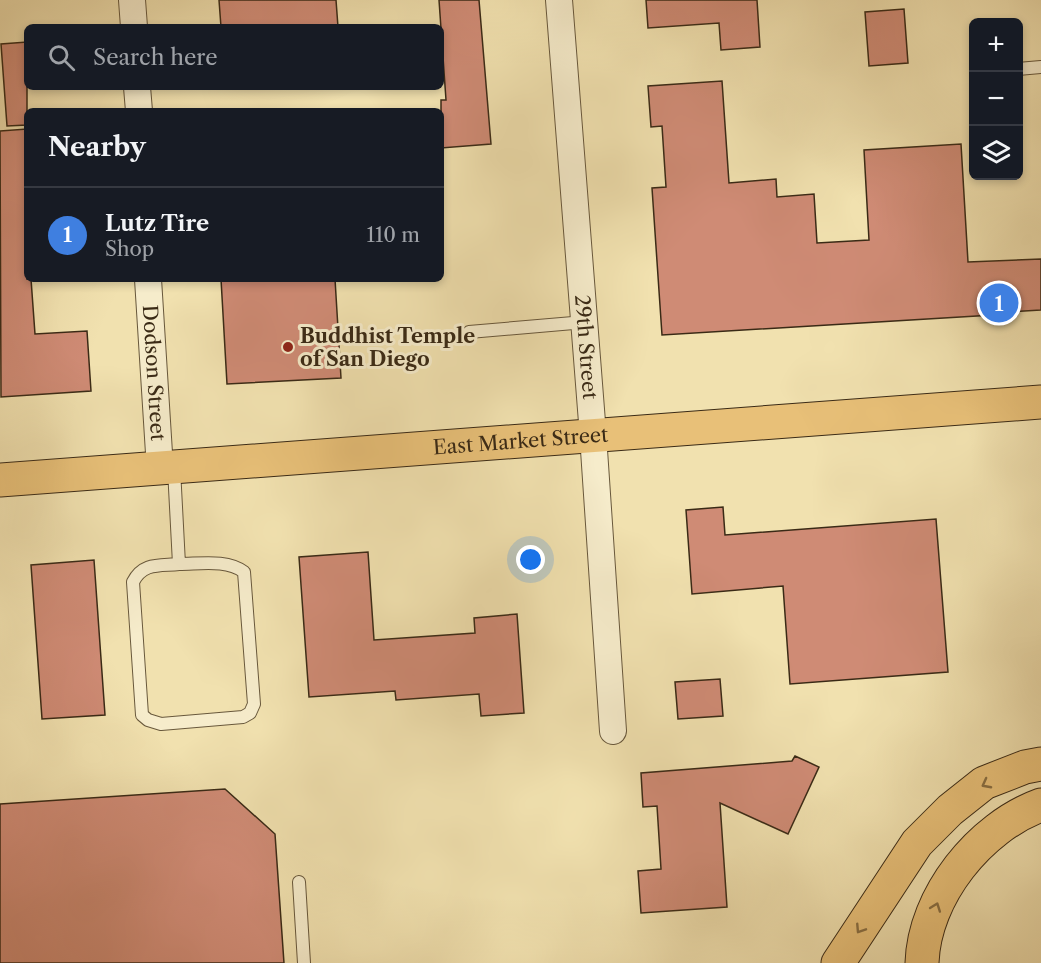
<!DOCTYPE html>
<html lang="en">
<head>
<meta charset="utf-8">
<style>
	:root { --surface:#171b24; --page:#242831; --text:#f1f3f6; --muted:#9ea1a6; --line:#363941; --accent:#7c3aed }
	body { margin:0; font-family:"Libre Caslon Text",serif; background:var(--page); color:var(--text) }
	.controls { position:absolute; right:18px; top:18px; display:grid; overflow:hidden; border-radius:9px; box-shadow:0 3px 9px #0003 }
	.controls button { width:54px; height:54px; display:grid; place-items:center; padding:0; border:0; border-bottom:2px solid var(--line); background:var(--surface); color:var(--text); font:30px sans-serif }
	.you { position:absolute; left:531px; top:560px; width:21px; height:21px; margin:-15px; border:4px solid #fff; border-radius:50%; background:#1a73e8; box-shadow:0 0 0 9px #1a73e833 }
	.badge { display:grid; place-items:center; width:39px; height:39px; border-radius:50%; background:var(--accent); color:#fff; font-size:20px; font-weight:700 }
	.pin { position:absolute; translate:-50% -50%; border:3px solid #fff; box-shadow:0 2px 6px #0006 }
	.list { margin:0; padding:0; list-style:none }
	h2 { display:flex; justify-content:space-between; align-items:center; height:78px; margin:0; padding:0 24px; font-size:26px }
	h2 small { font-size:20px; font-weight:400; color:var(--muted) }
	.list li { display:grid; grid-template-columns:39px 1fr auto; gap:18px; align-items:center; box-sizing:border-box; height:96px; padding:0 24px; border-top:2px solid var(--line) }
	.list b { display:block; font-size:22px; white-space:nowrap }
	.list p { margin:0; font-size:20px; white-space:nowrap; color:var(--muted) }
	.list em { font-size:20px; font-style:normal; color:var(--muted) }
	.icon { flex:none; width:33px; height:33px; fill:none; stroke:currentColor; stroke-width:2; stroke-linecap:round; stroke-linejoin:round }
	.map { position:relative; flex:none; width:1041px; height:963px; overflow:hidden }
	.search { position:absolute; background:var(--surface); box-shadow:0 3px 9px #0003; left:24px; top:24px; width:420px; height:66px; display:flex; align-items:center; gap:15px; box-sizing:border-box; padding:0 21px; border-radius:9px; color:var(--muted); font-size:22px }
	.panel { position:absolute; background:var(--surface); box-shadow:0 3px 9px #0003; left:24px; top:108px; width:420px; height:174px; border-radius:9px }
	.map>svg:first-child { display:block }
	.building { fill:#cf8b75; stroke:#3a2a16; stroke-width:1.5 }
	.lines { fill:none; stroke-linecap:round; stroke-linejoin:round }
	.lane-casing { stroke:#68583c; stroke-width:14 }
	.street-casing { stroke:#68583c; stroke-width:28 }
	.primary-casing { stroke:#3a2a16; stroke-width:35 }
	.highway-casing { stroke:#3a2a16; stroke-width:35 }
	.lane { stroke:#f6eccb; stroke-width:12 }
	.street { stroke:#f6eccb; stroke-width:26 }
	.primary { stroke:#e8c078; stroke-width:33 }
	.highway { stroke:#e8c078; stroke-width:33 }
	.oneway { stroke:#886e42 }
	.poi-dot { fill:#8f2418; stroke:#f6eccb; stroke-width:2 }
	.labels { text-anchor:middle; stroke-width:6; stroke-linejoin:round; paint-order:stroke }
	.poi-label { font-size:20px; font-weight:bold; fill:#3a2a16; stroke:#f6eccb; text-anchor:start }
	.street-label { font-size:20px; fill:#3a2a16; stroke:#f6eccb }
</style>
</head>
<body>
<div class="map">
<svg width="1041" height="963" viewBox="0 0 1041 963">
	<rect width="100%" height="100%" fill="#f1e1af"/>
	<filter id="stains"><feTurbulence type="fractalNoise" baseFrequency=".00333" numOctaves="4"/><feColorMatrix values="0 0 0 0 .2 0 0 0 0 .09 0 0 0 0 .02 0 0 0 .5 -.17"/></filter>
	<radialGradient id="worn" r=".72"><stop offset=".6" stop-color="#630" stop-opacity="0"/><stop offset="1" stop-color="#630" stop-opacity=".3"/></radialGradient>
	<g class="building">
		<path d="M219,0h117l2,27h-117z"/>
		<path d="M439,0h40l12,144 -50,4v-48h5z"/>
		<path d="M646,0h111l3,47 -39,3 -2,-27 -71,5z"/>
		<path d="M904,9l4,54 -39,3 -4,-54z"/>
		<path d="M27,42v83l-20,1 -6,-82z"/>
		<path d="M722,81l7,102 47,-4 1,18 37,-3 3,49 52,-3 -5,-90 97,-6 7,118 73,-3v51l-48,3v2l-331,20 -10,-147 14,-1 -4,-61 -11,1 -3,-41z"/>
		<path d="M27,129v150h4l4,55 52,-3 4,60 -90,6 -1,-266z"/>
		<path d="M221,279h114l6,99 -114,6z"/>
		<path d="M723,507l2,28 211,-16 12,153 -158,12 -7,-98 -91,8 -6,-84z"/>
		<path d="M368,552l6,88 101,-7 -1,-15 43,-4 7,99 -43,3 -2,-22 -83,6 -1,-9 -86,6 -10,-140z"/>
		<path d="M94,560l11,155 -63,4 -11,-154z"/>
		<path d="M720,679l3,37 -45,3 -3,-37z"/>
		<path d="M795,756l24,11 -31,67 -68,-31 7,104 -86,6 -3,-42 23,-2 -4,-63 -14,1 -2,-34 151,-12z"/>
		<path d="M225,789l50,45 9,129h-284v-159z"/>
	</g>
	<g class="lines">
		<g class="lane-casing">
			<g id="lane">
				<path d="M1018,69l23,-2"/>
				<path d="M469,332l116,-10"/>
				<path d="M174,469l5,95c-19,2 -36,-2 -46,18l9,133 6,5 13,4 82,-7 7,-4 4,-9 -10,-132c-17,-13 -44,-8 -65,-8"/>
				<path d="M299,882l5,81"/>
			</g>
		</g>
		<g class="street-casing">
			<g id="street">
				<path d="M132,0l2,27"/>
				<path id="s1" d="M559,0l34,435 20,296"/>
				<path d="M137,87l2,24"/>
				<path id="s2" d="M148,279l12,190"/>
			</g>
		</g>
		<g class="primary-casing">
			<g id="primary">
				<path id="s3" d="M0,480l1041,-78"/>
			</g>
		</g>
		<g class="highway-casing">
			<g id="highway">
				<path d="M838,963l79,-120 33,-33 34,-27 41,-16 16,-3"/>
				<path d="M922,963c2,-67 58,-136 119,-158"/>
			</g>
		</g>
		<use href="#lane" class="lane"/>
		<use href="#street" class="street"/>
		<use href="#primary" class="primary"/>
		<use href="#highway" class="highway"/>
	</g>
	<defs><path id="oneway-chevron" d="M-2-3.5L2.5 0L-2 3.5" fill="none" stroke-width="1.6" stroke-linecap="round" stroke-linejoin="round" transform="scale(1.5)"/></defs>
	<g class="oneway">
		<use href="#oneway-chevron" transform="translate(986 784) rotate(152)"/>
		<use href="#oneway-chevron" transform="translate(936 907) rotate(-70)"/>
		<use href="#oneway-chevron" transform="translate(860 929) rotate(123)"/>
	</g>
	<circle class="poi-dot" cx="288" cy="347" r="6"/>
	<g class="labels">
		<g class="poi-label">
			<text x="300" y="343">Buddhist Temple<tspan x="300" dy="23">of San Diego</tspan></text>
		</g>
		<g class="street-label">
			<text dy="7" stroke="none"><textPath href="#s1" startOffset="348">29th Street</textPath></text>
			<text dy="7" stroke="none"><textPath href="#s2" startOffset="94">Dodson Street</textPath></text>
			<text dy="7" stroke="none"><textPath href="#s3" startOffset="522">East Market Street</textPath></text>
		</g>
	</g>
	<rect width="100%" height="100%" filter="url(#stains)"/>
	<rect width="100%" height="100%" fill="url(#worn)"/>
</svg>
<div class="controls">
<button>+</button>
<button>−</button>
<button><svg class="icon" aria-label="layers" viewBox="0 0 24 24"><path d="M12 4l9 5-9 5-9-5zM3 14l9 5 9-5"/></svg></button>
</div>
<div class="you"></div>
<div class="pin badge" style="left:999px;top:303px;background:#3f7fe0">1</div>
<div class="search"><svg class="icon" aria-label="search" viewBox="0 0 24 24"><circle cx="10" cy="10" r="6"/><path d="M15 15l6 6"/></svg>Search here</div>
<section class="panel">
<h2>Nearby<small></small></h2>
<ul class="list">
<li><span class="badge" style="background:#3f7fe0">1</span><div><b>Lutz Tire</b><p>Shop</p></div><em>110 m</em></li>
</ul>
</section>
</div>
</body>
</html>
